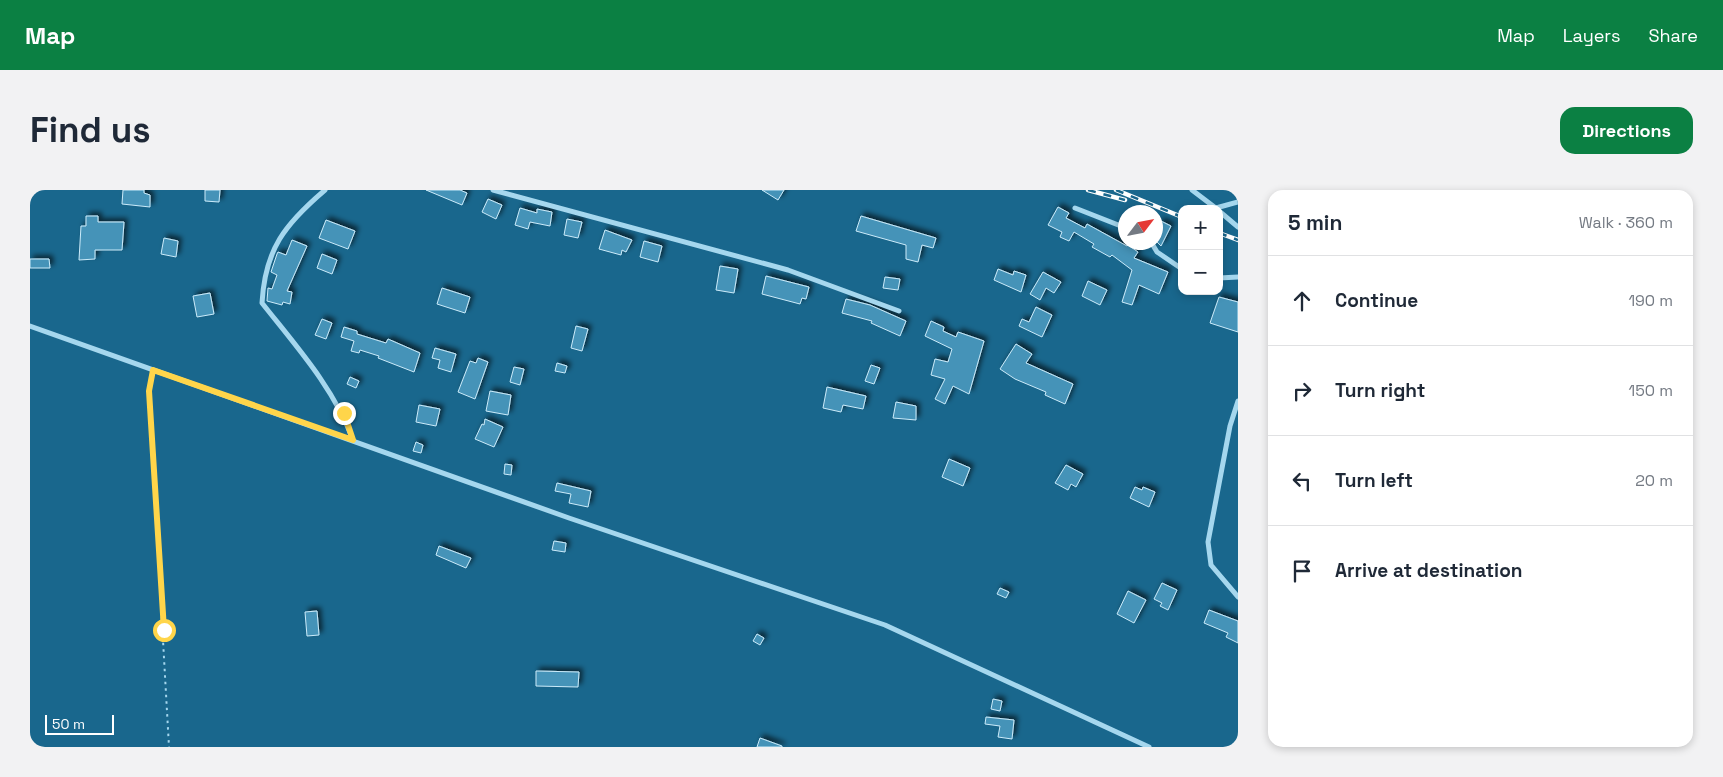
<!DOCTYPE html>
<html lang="en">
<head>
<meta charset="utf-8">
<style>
	:root { --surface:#fff; --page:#f2f2f3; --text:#1f2937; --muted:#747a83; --line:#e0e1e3; --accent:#0b8043 }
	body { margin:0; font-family:"Space Grotesk",sans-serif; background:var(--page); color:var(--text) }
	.controls { position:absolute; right:15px; top:15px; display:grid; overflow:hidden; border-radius:10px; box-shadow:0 2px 8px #0003 }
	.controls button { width:45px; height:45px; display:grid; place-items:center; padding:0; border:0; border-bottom:1px solid var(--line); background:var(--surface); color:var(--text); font:25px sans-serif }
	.compass { position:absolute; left:1088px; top:15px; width:45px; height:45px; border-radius:50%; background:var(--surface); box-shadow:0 2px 8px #0003; rotate:58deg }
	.scale { position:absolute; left:15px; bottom:12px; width:69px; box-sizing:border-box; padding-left:5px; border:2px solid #fff; border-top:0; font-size:14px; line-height:18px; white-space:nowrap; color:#fff; -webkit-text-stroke:4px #19678d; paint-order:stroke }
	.stop { position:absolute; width:15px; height:15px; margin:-11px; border:4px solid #ffd54a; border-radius:50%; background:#fff }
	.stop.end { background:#ffd54a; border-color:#fff; box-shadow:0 1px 5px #0008 }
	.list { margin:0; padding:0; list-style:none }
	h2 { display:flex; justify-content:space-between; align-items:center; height:65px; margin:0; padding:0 20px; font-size:21px }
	h2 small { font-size:16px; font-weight:400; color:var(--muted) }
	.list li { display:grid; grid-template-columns:32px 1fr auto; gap:15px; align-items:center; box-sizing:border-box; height:90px; padding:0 20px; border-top:1px solid var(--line) }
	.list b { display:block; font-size:19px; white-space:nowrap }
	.list em { font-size:16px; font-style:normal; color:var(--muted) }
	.icon { flex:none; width:28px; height:28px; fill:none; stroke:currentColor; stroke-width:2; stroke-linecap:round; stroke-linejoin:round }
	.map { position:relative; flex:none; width:1208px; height:557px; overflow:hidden; border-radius:15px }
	header { display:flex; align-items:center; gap:30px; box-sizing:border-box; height:70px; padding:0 25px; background:var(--accent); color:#fff }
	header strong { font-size:24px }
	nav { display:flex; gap:28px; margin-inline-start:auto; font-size:18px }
	.intro { display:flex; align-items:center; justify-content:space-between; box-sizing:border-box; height:120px; padding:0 30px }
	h1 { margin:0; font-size:35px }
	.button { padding:12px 22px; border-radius:15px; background:var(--accent); color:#fff; font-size:18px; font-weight:700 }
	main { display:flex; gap:30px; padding:0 30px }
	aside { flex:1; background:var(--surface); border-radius:15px; box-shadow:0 2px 8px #0003 }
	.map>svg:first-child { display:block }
	.building { fill:#4593b8; stroke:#cbebfa; filter:url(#shadow) }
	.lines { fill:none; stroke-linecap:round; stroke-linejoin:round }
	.path { stroke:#a5d7ee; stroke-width:2; stroke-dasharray:2.5 4; stroke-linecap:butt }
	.street { stroke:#a5d7ee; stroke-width:5 }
	.rail-casing { stroke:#fff; stroke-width:4.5 }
	.rail { stroke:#19678d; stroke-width:2.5; stroke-dasharray:8; stroke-linecap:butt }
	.route { stroke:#ffd54a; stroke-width:6 }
</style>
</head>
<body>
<header>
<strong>Map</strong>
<nav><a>Map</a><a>Layers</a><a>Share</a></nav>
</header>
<div class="intro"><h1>Find us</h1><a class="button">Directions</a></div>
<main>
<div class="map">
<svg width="1208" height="557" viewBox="0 0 1208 557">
	<defs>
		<filter id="shadow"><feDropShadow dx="3.5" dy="-3.5" stdDeviation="2.5" flood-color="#0009"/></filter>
	</defs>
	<rect width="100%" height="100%" fill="#19678d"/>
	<g class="building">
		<path d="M93,0h21v3l6,2v12l-28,-3z"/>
		<path d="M175,0h15l-1,12 -14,-1z"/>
		<path d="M396,0h34l7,3 -5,12z"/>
		<path d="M732,0h22l-6,10z"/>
		<path d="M458,9l14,6 -6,14 -14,-7z"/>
		<path d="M1028,17l11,6 -3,5 19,10 2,-4 40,22 1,-1 10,7 -4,6 34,14 -9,22 -20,-9 -7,20 -10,-3 10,-32 -20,-15 -2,2 -18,-10 2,-3 -20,-12 -5,9 -9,-4 2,-5 -14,-7z"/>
		<path d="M490,18l17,5v-4l15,3 -2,14 -20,-4 -2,7 -13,-4z"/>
		<path d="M56,26h12v6h26l-2,28h-27v9l-16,1 2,-34h5z"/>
		<path d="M831,26l75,22 -3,10 -11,-3 -4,17 -12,-3v-14l-50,-14z"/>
		<path d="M537,29l15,3 -4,16 -14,-3z"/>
		<path d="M296,30l29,11 -7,18 -29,-11z"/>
		<path d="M1131,31l10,5 -10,20 -5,-5v-8z"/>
		<path d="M575,40l27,10 -6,12 -4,-2 -1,5 -22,-6z"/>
		<path d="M134,48l14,3 -2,16 -15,-3z"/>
		<path d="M262,50l15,6 -20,45 5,1 -2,12 -7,-2 -1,3 -15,-4 1,-13 4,1 5,-14 -6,-3 6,-18 1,-2 8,3z"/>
		<path d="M614,51l18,5 -4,16 -18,-5z"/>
		<path d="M292,64l15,6 -5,14 -15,-6z"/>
		<path d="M0,69h19l1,9h-20z"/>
		<path d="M690,76l18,3 -4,24 -18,-3z"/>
		<path d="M968,79l15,6 1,-4 12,4 -5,17 -27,-12z"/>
		<path d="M1013,82l18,10 -7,11 -8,-5 -6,12 -10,-6z"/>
		<path d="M736,86l43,11 -3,12 -4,-1 -2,6 -38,-10z"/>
		<path d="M855,87l15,2 -2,11 -15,-2z"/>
		<path d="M1058,91l19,9 -7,15 -18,-9z"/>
		<path d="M412,98l28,9 -5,16 -28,-9z"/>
		<path d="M180,103l4,21 -17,3 -4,-21z"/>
		<path d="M1189,107l19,5v30l-28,-9z"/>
		<path d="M816,109l24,6 36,16 -6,15 -29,-13 1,-2 -30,-8z"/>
		<path d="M1006,117l16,8 -10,22 -23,-11 3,-7 7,3z"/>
		<path d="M292,129l10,4 -6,16 -11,-4z"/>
		<path d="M901,131l13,6 -1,4 13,6 2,-5 26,9 -15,53 -16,-8 -8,18 -10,-5 10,-20 -14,-4 4,-16 13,3 4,-13 -27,-13z"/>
		<path d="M546,136l12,3 -6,22 -11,-3z"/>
		<path d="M314,137l13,4v3l29,9 2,-4 32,14 -6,19 -36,-14 1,-2 -19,-6 -1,3 -8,-2 3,-10 -13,-4z"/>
		<path d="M986,154l16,10 -6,9 47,21 -8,20 -20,-9 1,-3 -31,-13 -15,-10z"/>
		<path d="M405,158l21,6 -5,18 -13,-4 2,-8 -8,-2z"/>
		<path d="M448,168l10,4 -13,37 -17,-7 12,-31 6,2z"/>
		<path d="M527,173l10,3 -2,7 -10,-2z"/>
		<path d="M841,175l9,3 -6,16 -9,-3z"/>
		<path d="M484,177l10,2 -4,16 -10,-3z"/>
		<path d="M320,187l9,4 -3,7 -9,-4z"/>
		<path d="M797,197l39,9 -3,13 -20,-4 -2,7 -18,-4z"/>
		<path d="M460,201l21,4 -3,20 -22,-4z"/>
		<path d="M866,212l20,4v14l-23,-2z"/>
		<path d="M389,215l21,4 -4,17 -20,-4z"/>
		<path d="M455,229l18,8 -9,20 -19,-8 7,-15 2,1z"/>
		<path d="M386,252l7,3 -2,8 -8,-2z"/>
		<path d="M919,269l21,9 -7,18 -21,-9z"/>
		<path d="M475,274l7,1 -1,10 -7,-1z"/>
		<path d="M1036,275l17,9 -7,13 -5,-3 -3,6 -13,-7z"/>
		<path d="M527,293l34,8 -3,16 -19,-4 2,-9 -16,-3z"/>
		<path d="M1105,297l7,3 1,-3 12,5 -6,15 -19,-9z"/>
		<path d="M524,351l12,2 -1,9 -13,-2z"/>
		<path d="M409,356l32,12 -5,10 -30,-13z"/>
		<path d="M1132,393l15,7 -9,20 -8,-4 2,-3 -8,-4z"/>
		<path d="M970,398l9,4 -3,6 -9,-4z"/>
		<path d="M1098,401l18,9 -12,23 -17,-9z"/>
		<path d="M1179,420l29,11v22l-12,-6 2,-4 -24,-10z"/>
		<path d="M287,421l2,24 -12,1 -2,-24z"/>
		<path d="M727,444l7,4 -4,7 -7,-4z"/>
		<path d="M506,481l43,1 -1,15 -42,-1z"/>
		<path d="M963,509l9,2 -2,10 -9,-2z"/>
		<path d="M956,527l28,3 -2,19 -14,-2 2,-11 -15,-2z"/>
		<path d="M730,548l22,8v1h-25z"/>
	</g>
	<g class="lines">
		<path class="path" d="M122,187l-3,14 20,356"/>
		<g class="street">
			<path d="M295,0c-40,34 -60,59 -63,113 34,43 72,85 91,137"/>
			<path d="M463,0l295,80 111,41"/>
			<path d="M1162,0l25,19"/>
			<path d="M1045,18l51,20"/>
			<path d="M1186,18l22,-6"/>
			<path d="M1189,21l19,16"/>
			<path d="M1121,52l6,10 25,17"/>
			<path d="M1189,88l19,-1"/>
			<path d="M0,136l539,192 316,107 264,122"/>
			<path d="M1208,211l-8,25 -22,116 3,23 27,32"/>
		</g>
		<g class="rail-casing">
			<g id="rail">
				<path d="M1058,0l37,10"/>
				<path d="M1086,0l66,27"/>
				<path d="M1189,43l19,7"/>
			</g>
		</g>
		<use href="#rail" class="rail"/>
	</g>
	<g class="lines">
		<path class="route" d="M134,440l-15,-239 4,-21 200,70 -9,-27"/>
	</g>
</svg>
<div class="controls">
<button>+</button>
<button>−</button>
</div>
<svg class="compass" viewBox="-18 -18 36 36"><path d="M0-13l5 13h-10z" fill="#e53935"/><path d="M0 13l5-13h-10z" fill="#747a83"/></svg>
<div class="scale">50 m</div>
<div class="stop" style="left:134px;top:440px"></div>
<div class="stop end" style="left:314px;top:223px"></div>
</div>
<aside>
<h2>5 min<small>Walk · 360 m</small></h2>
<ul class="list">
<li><svg class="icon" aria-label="ahead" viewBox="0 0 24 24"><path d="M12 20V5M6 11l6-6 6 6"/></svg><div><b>Continue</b></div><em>190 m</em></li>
<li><svg class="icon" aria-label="right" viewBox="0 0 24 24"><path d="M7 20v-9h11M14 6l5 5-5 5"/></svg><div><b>Turn right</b></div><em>150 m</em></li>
<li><svg class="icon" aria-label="left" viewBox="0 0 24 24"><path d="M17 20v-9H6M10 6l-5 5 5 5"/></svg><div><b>Turn left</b></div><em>20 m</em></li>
<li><svg class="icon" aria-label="arrive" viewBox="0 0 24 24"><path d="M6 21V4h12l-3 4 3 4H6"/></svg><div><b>Arrive at destination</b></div></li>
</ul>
</aside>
</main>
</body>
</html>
